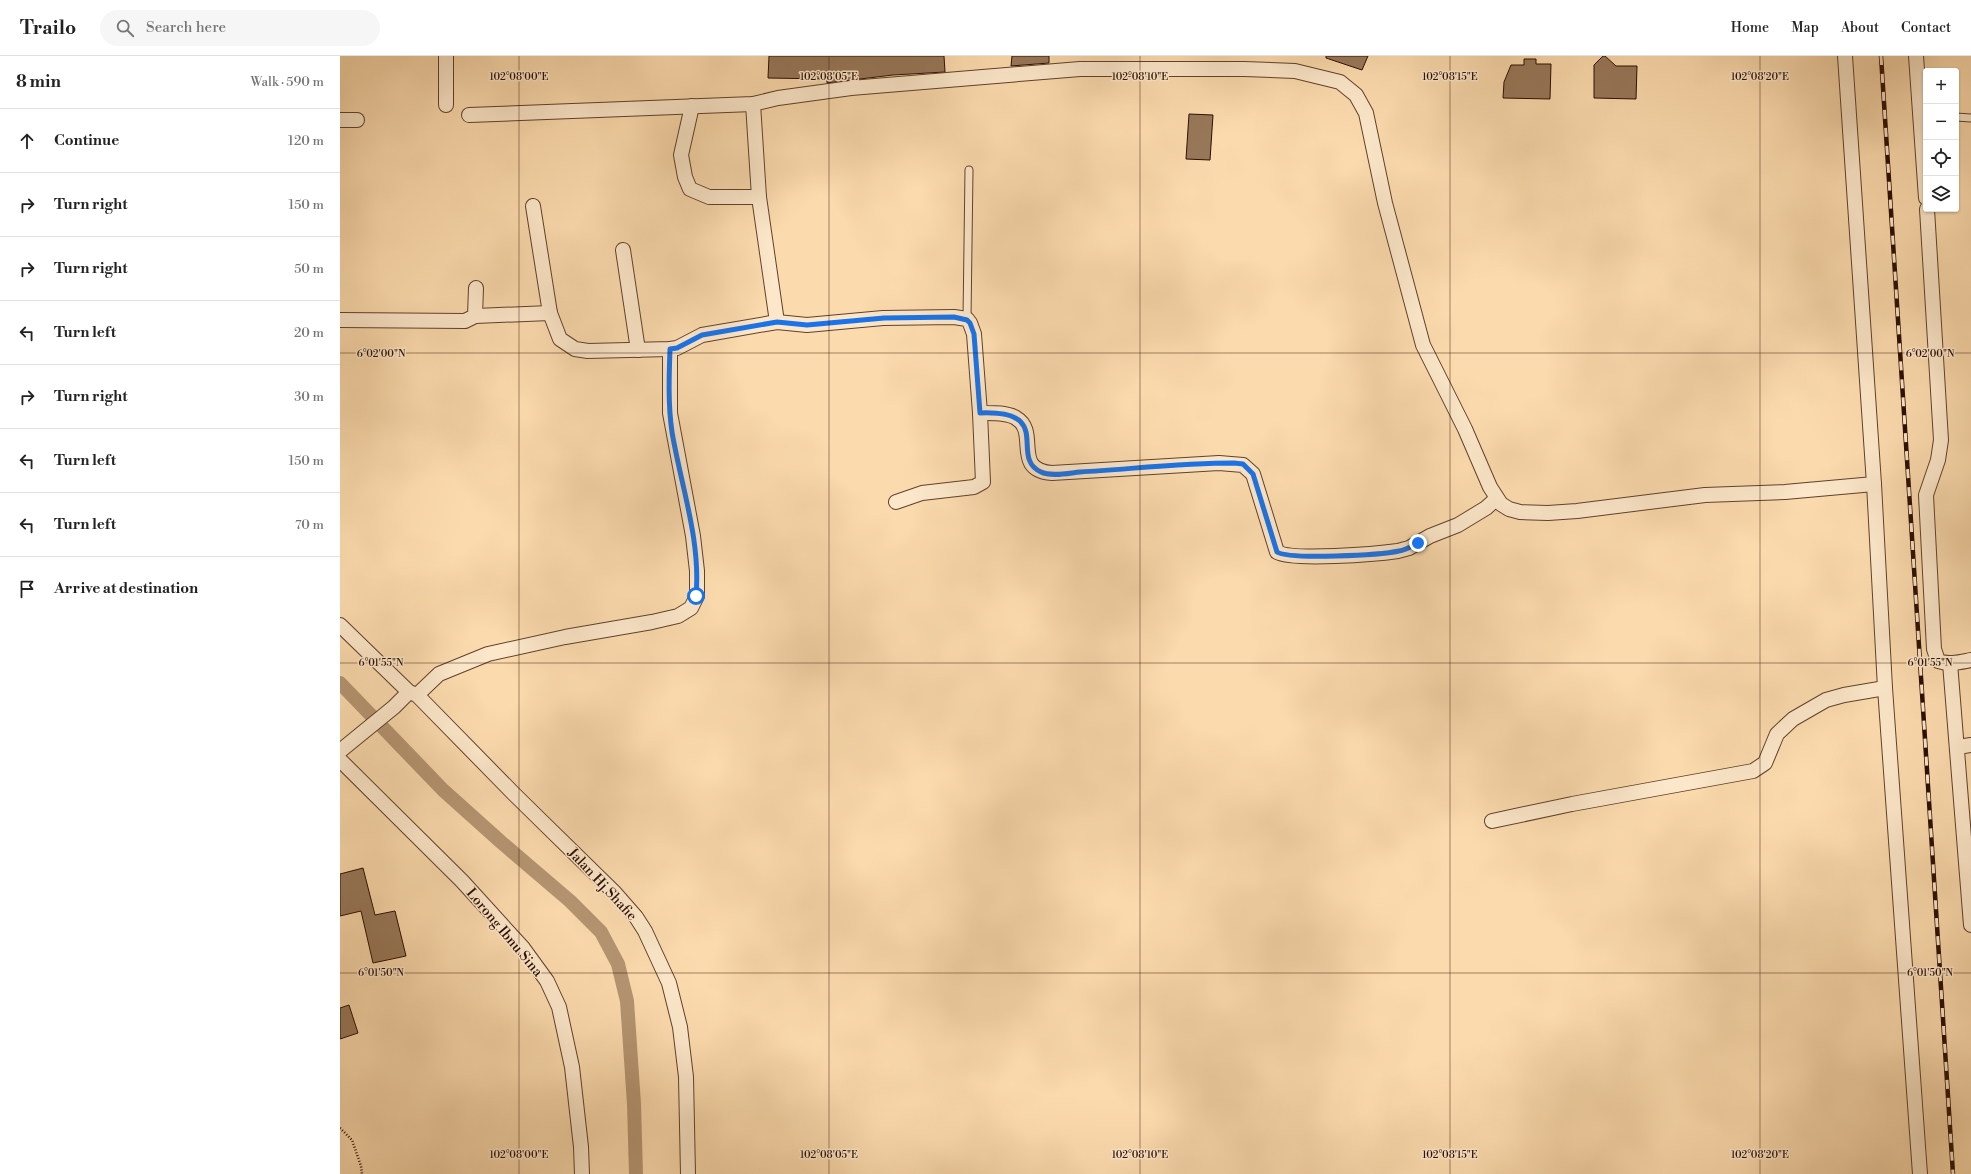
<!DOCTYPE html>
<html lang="en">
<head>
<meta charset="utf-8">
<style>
	:root { --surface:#fff; --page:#f6f6f6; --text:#222; --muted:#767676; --line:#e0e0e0 }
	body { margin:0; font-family:"Libre Bodoni",serif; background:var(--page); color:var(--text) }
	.controls { position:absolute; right:12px; top:12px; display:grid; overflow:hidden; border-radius:4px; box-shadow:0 1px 3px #0004 }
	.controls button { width:36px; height:36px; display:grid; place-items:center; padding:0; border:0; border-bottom:1px solid var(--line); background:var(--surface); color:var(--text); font:20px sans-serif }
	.stop { position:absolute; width:12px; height:12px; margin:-9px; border:3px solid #1a73e8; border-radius:50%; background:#fff }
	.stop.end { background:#1a73e8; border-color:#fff; box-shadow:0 1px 4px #0008 }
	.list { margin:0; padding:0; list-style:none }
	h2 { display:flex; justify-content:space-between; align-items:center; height:52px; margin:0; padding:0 16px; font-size:17px }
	h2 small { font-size:13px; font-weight:400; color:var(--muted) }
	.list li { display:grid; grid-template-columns:26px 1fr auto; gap:12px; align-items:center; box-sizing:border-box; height:64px; padding:0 16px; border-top:1px solid var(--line) }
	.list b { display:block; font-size:15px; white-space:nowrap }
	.list em { font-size:13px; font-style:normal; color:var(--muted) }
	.icon { flex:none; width:22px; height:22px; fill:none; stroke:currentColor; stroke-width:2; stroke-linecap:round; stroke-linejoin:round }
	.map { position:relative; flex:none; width:1631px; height:1118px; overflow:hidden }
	header { display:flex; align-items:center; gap:24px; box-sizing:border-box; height:56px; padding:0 20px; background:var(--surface); border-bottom:1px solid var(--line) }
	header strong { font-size:19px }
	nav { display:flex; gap:22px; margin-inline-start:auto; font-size:14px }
	.search { width:280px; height:36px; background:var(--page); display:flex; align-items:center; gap:10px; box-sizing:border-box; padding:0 14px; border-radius:22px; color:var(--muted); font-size:15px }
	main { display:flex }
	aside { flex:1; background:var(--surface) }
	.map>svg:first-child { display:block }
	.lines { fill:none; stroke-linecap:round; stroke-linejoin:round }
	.canal { stroke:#b59572; stroke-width:14 }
	.building { fill:#98785a; stroke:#2c0e00 }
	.lane-casing { stroke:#60412b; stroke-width:9 }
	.street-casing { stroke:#60412b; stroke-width:16 }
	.path { stroke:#2c0e00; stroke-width:2.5; stroke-dasharray:1 2; stroke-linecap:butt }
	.lane { stroke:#fce7ca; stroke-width:7 }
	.street { stroke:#fce7ca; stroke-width:14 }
	.rail-casing { stroke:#2c0e00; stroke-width:4.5 }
	.rail { stroke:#fce7ca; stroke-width:3; stroke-dasharray:9; stroke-linecap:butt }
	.route { stroke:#1a73e8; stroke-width:5 }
	.ticks { fill:none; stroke:#2c0e00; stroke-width:1; stroke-opacity:0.45 }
	.labels { text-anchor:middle; stroke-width:3; stroke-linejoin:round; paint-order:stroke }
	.street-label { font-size:14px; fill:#2c0e00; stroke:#fce7ca }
	.ticks-label { font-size:10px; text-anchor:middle; fill:#2c0e00; stroke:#fce7ca; stroke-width:3; stroke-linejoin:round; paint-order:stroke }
</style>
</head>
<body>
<header>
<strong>Trailo</strong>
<div class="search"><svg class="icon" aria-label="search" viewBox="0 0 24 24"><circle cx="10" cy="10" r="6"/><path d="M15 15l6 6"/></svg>Search here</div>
<nav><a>Home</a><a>Map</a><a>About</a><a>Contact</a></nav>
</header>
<main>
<aside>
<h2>8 min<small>Walk · 590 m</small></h2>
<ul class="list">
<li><svg class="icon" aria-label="ahead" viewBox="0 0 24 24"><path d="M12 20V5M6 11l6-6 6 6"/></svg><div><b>Continue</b></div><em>120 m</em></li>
<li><svg class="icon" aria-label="right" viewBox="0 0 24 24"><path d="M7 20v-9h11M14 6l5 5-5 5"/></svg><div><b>Turn right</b></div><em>150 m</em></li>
<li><svg class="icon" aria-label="right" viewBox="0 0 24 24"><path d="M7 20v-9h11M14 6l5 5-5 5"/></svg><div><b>Turn right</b></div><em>50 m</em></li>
<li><svg class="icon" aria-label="left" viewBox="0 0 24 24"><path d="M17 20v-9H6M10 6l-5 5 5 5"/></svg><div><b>Turn left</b></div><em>20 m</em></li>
<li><svg class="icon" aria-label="right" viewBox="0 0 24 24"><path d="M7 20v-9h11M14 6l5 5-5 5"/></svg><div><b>Turn right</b></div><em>30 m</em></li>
<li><svg class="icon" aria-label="left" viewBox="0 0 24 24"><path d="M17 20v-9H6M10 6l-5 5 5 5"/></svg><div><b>Turn left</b></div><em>150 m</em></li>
<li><svg class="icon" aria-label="left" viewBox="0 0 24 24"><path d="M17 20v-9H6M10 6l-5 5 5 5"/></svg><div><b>Turn left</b></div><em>70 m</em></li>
<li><svg class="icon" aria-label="arrive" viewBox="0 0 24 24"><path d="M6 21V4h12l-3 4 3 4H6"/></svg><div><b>Arrive at destination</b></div></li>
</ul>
</aside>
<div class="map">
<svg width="1631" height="1118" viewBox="0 0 1631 1118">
	<rect width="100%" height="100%" fill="#fbdaad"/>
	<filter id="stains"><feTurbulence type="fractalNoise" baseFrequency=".005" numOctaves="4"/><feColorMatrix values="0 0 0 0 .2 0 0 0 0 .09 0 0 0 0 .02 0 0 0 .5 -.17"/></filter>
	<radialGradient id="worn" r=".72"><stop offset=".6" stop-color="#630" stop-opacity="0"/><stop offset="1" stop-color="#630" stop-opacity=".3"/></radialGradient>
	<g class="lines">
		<path class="canal" d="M0,627l103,107 58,52 69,59 31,31 17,32 9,37 7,103 2,70"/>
	</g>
	<g class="building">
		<path d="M429,0h175l1,16 -52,3 -66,8v-4l-59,-1z"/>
		<path d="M672,0h37v7l-38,3z"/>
		<path d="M986,0h42l-6,14 -36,-12z"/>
		<path d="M1263,0h2l11,10h21l-1,33 -42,-1v-33z"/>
		<path d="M1184,3h12v5h15l-1,35 -47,-1 1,-16 7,-17h13z"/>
		<path d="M849,58l24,1 -3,45 -24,-1z"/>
		<path d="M23,812l12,47 20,-4 11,45 -33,7 -12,-52 -21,5v-42z"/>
		<path d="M9,949l9,28 -18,6v-31z"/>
	</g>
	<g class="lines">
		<g class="lane-casing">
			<g id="lane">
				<path d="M1616,61l15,1"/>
				<path d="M627,263l2,-149"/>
			</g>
		</g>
		<g class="street-casing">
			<g id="street">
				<path d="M1576,0l10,142"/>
				<path d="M413,48l6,93 18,125"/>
				<path d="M106,49v-49"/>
				<path d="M352,50l-11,49 4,22 5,12 19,8h50"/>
				<path d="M129,59l284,-11 25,-6 73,-10 229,-19h164l51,2 45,11 16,13 10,18 19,90 38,142 42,84 25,58 11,17 8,5 11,3 28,1 29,-2 128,-16 80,-3 89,-8 -29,-428"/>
				<path d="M0,64h17"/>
				<path d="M193,150l17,107 10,26 15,10 13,2 82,-2 7,-1 25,-13 75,-13 30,3 76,-7 71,-1 13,2 3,4 4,11 6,79c10,0 27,-1 36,5 24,14 -5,52 36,55l167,-10 24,2 10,9 24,78c15,9 100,2 121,-1l11,-3 21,-12 28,-11 28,-17 10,-9"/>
				<path d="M1587,153l14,231 -3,20 -12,35 8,154 4,12c11,4 22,1 33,-1"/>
				<path d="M283,194l15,100"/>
				<path d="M135,260l75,-3"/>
				<path d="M0,264l125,1 10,-5 1,-28"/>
				<path d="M1534,428l11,204 35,486"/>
				<path d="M556,446l26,-9 52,-6 9,-5 -3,-69"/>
				<path d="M0,569l69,67 8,3 97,99 101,99 21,24 9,14 24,52 11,44 6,50 2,97"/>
				<path d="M1610,607l21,262"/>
				<path d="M77,639l22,-21 49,-20 77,-17 87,-15 26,-6 13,-8 6,-12v-25l-4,-35 -23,-123v-64"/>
				<path d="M1618,691l13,-2"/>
				<path d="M0,695l54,-44 15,-15"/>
				<path d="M0,704l122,121 61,67 24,33 12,26 13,60 9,80 1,27"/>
				<path d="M1152,765l80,-17 181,-33 12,-8 12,-29 16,-15 33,-19 18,-5 41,-7"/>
			</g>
		</g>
		<path class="path" d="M0,1072l12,12 9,26 1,8"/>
		<use href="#lane" class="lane"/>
		<use href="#street" class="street"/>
		<g class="rail-casing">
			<path id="rail" d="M1541,0l72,1118"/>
		</g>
		<use href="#rail" class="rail"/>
	</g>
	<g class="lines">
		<path class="route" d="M356,540c5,-56 -15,-110 -24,-164 -4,-27 -3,-55 -2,-83l7,-1 25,-13 75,-13 30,3 77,-7 70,-1 13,3 3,3 4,11 6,79c76,-3 28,44 61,59 10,5 28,1 39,0 51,-3 103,-9 154,-9l9,1 10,10 24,78c12,8 104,3 122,-1 7,-1 13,-5 19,-8"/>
	</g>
	<path class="ticks" d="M179,0v1118M489,0v1118M800,0v1118M1110,0v1118M1420,0v1118M0,297h1631M0,607h1631M0,917h1631"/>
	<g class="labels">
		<g class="street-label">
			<text transform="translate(263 828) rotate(47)" y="5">Jalan Hj Shafie</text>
			<text transform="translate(165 876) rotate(50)" y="5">Lorong Ibnu Sina</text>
		</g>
	</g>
	<g class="ticks-label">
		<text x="179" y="24">102°08'00"E</text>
		<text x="489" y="24">102°08'05"E</text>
		<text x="800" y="24">102°08'10"E</text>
		<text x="1110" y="24">102°08'15"E</text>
		<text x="1420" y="24">102°08'20"E</text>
		<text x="41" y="301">6°02'00"N</text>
		<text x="1590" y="301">6°02'00"N</text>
		<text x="41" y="610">6°01'55"N</text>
		<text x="1590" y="610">6°01'55"N</text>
		<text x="41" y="920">6°01'50"N</text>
		<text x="1590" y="920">6°01'50"N</text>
		<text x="179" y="1102">102°08'00"E</text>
		<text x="489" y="1102">102°08'05"E</text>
		<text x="800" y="1102">102°08'10"E</text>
		<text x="1110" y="1102">102°08'15"E</text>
		<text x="1420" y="1102">102°08'20"E</text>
	</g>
	<rect width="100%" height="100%" filter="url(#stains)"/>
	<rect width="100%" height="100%" fill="url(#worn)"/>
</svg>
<div class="controls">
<button>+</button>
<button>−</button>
<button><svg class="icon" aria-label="locate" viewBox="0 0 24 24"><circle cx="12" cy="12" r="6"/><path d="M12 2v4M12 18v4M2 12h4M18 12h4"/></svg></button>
<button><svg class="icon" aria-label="layers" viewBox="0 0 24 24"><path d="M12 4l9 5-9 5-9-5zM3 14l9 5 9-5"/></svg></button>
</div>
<div class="stop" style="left:356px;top:540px"></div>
<div class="stop end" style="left:1078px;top:487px"></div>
</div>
</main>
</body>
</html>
